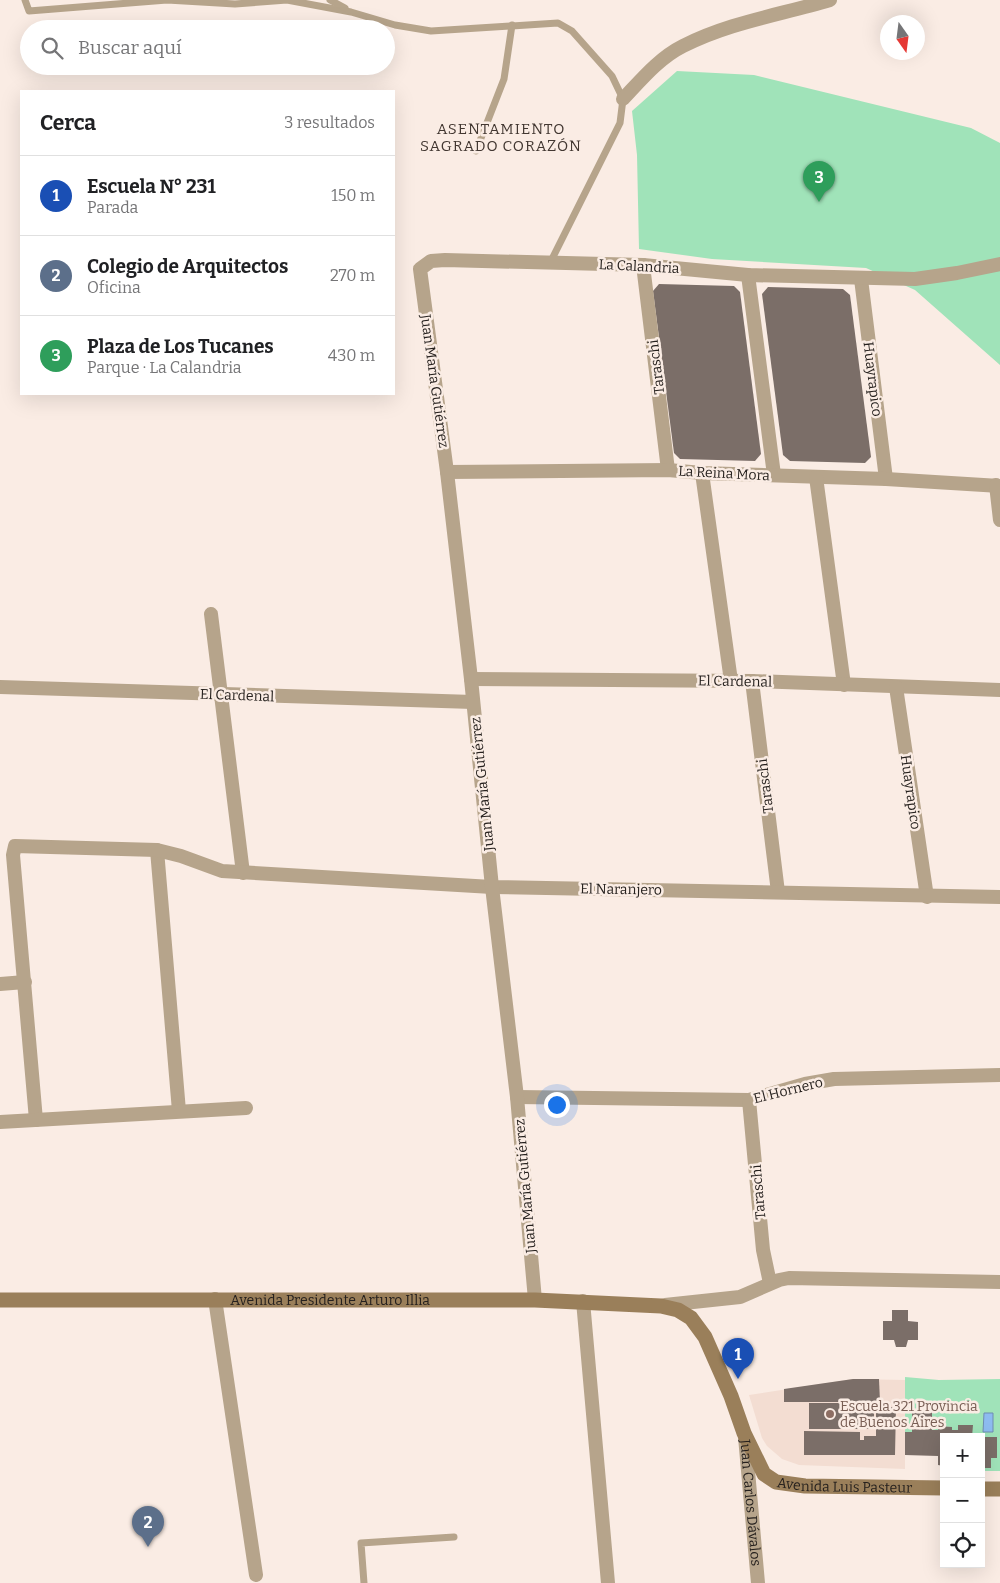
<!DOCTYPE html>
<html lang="es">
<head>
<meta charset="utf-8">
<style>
	:root { --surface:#fff; --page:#f6f6f6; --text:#202124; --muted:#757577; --line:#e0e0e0; --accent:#2b617c }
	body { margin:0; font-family:Bitter,serif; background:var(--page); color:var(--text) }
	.controls { position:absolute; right:15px; bottom:15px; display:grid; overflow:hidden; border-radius:0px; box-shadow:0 5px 20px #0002 }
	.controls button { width:45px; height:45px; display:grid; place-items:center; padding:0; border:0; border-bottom:1px solid var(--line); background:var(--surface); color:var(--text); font:25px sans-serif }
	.compass { position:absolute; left:880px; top:15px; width:45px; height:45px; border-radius:50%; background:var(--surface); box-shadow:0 5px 20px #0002; rotate:166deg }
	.you { position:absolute; left:556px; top:1104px; width:18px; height:18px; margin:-12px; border:4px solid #fff; border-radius:50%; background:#1a73e8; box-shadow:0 0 0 8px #1a73e833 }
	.badge { display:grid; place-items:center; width:32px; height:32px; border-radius:50%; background:var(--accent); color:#fff; font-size:16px; font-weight:700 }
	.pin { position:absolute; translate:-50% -41px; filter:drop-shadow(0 1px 2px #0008) }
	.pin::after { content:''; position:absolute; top:26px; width:18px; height:15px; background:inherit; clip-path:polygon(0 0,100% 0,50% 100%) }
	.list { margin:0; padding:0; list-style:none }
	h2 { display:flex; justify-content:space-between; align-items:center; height:65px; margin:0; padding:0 20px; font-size:21px }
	h2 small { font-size:16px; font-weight:400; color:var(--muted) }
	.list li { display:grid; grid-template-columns:32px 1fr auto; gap:15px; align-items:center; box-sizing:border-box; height:80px; padding:0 20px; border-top:1px solid var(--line) }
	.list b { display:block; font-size:19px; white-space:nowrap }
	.list p { margin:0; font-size:16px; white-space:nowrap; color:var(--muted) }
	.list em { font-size:16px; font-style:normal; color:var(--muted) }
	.icon { flex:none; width:28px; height:28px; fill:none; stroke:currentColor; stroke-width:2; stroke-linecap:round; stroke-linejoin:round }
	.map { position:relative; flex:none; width:1000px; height:1583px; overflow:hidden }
	.search { position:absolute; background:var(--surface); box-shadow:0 5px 20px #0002; left:20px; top:20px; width:375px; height:55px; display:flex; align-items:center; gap:12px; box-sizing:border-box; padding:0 18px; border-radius:28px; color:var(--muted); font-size:19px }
	.panel { position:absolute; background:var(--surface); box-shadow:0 5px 20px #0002; left:20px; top:90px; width:375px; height:305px; border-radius:0px }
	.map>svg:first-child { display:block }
	.built { fill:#f3ddd2 }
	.green { fill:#a0e3b9 }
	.water { fill:#8dbbf0; stroke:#6e8db1 }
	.building { fill:#7b6e68 }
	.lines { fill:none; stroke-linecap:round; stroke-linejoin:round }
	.lane { stroke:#b6a48b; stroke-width:7 }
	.street { stroke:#b6a48b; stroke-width:14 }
	.secondary { stroke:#9a7f5a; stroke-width:15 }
	.education-dot { fill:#8d6e63; stroke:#faece4; stroke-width:2 }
	.labels { text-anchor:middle; stroke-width:5; stroke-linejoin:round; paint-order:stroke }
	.street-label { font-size:14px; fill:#26211e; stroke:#faece4 }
	.education-label { font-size:14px; fill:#785e54; stroke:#faece4; text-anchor:start }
	.neighbourhood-label { font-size:15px; letter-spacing:1px; fill:#423731; stroke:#faece4 }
</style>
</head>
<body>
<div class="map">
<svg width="1000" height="1583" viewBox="0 0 1000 1583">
	<rect width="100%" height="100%" fill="#faece4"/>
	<path class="built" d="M853,1379l52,1v89l-106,-4 -17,-6 -15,-13 -5,-8 -13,-43z"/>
	<g class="green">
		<path d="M677,71l77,4 217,53 29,15v222l-85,-75 -49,-22 -154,-9 -73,-10 -2,-94 -5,-44z"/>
		<path d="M905,1377l34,3 61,-1v92h-19v-34h-9v-12h-14v5h-6l-1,-3 -13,-1v4h-6v-20h-20v22h-7z"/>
	</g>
	<path class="water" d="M984,1413h9v19h-10z"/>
	<g class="building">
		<path d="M659,284l75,2 6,6 21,162 -6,7 -75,-2 -6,-6 -21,-162z"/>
		<path d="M768,287l75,2 7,6 21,162 -6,6 -75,-2 -7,-6 -21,-161z"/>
		<path d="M892,1310h16v11l10,1v18h-10l-2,7h-10l-2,-7h-11v-19h9z"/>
		<path d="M853,1379h26l1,23h-96v-13z"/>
		<rect x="809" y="1403" width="65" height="26"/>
		<path d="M896,1407l-1,48h-91v-24l56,1v8h4v-4h12v-28z"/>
		<path d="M912,1410h20v20h6v-4l14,1v3h6v-5h15l-1,12h-28v29l-6,-1v-9l-33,-1v-23h7z"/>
		<path d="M981,1437h16v21h-6v10h-10z"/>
	</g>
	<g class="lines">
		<g class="lane">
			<path d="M25,0l4,11 138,-11 68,4 52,-4 64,12 44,13 36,6 127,-8 14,8 40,45 11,23 -3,24 -70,140"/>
			<path d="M330,0l15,8"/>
			<path d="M476,151l28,-72 8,-54"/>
			<path d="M364,1583l-3,-40 93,-6"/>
		</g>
		<g class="street">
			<path d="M623,99c18,-19 36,-41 60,-53 47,-24 97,-31 147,-46"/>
			<path d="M643,265l25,205"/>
			<path d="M748,275l26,200"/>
			<path d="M861,279l25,200"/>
			<path d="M447,472l221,-2 34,3 184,6 114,7"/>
			<path d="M702,473l29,208"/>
			<path d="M816,477l28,208"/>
			<path d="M996,485l4,35"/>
			<path d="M211,614l32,259"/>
			<path d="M471,679l281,2 248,9"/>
			<path d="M752,681l26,211"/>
			<path d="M0,687l473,15"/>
			<path d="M896,687l31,210"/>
			<path d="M157,850l22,261"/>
			<path d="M0,984l25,-2"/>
			<path d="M517,1097l232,3 56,-16 29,-5 166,-4"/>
			<path d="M749,1100l14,150 7,33"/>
			<path d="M36,1120l-23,-265 2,-9 142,4 24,6 41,15 270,16 508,10"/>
			<path d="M0,1122l246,-14"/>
			<path d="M215,1299l41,276"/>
			<path d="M535,1300l-18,-203 -25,-210 -21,-208 -24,-207 -27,-203 11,-8 14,-1 198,5 105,10 167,4 42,-6 43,-9"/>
			<path d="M583,1301l25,282"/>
			<path d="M665,1305l75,-8 39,-17 10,-2 211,4"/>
			<path id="s1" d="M745,1437l13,146"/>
		</g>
		<g class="secondary">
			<path id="s2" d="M0,1300h535l126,6 17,4 13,8 14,19 26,59 13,37 20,41 12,8 29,4 139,2"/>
			<path d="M981,1489h19"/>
		</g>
	</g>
	<circle class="education-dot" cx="830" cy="1414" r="5"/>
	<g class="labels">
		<g class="street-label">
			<text transform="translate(639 266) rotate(3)" y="5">La Calandria</text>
			<text transform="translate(656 367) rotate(-97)" y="5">Taraschi</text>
			<text transform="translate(873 379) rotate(83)" y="5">Huayrapico</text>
			<text transform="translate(435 381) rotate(82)" y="5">Juan María Gutiérrez</text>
			<text transform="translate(724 473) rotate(3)" y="5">La Reina Mora</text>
			<text transform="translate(735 681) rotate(1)" y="5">El Cardenal</text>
			<text transform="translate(237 695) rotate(2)" y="5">El Cardenal</text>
			<text transform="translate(482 784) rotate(-96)" y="5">Juan María Gutiérrez</text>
			<text transform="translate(765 786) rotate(-97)" y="5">Taraschi</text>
			<text transform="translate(911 792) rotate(82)" y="5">Huayrapico</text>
			<text transform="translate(621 889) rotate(1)" y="5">El Naranjero</text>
			<text transform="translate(788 1090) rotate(-14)" y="5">El Hornero</text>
			<text transform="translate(525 1186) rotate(-95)" y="5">Juan María Gutiérrez</text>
			<text transform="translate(758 1192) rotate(-95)" y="5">Taraschi</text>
			<text dy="5" stroke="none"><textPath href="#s2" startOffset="330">Avenida Presidente Arturo Illia</textPath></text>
			<text dy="5" stroke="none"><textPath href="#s2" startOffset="950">Avenida Luis Pasteur</textPath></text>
			<text dy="5" stroke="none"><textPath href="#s1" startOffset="66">Juan Carlos Dávalos</textPath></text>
		</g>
		<g class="education-label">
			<text x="840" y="1411">Escuela 321 Provincia<tspan x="840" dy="16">de Buenos Aires</tspan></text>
		</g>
		<g class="neighbourhood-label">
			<text x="501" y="134">ASENTAMIENTO<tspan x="501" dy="17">SAGRADO CORAZÓN</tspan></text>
		</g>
	</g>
</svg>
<div class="controls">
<button>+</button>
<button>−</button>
<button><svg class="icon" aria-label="locate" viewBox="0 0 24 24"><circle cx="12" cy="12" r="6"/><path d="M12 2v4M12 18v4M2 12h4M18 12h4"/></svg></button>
</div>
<svg class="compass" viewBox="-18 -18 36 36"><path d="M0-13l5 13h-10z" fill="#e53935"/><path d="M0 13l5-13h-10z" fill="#757577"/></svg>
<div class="you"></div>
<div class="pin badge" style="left:738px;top:1379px;background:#1a4fb4">1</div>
<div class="pin badge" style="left:148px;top:1547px;background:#5c6f8a">2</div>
<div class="pin badge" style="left:819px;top:202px;background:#2e9e5b">3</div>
<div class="search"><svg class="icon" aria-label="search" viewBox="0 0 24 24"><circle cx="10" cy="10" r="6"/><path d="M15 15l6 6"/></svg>Buscar aquí</div>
<section class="panel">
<h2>Cerca<small>3 resultados</small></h2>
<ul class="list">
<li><span class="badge" style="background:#1a4fb4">1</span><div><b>Escuela N° 231</b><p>Parada</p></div><em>150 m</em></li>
<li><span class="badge" style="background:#5c6f8a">2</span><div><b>Colegio de Arquitectos</b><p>Oficina</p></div><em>270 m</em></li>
<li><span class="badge" style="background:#2e9e5b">3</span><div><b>Plaza de Los Tucanes</b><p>Parque · La Calandria</p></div><em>430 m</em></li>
</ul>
</section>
</div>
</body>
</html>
